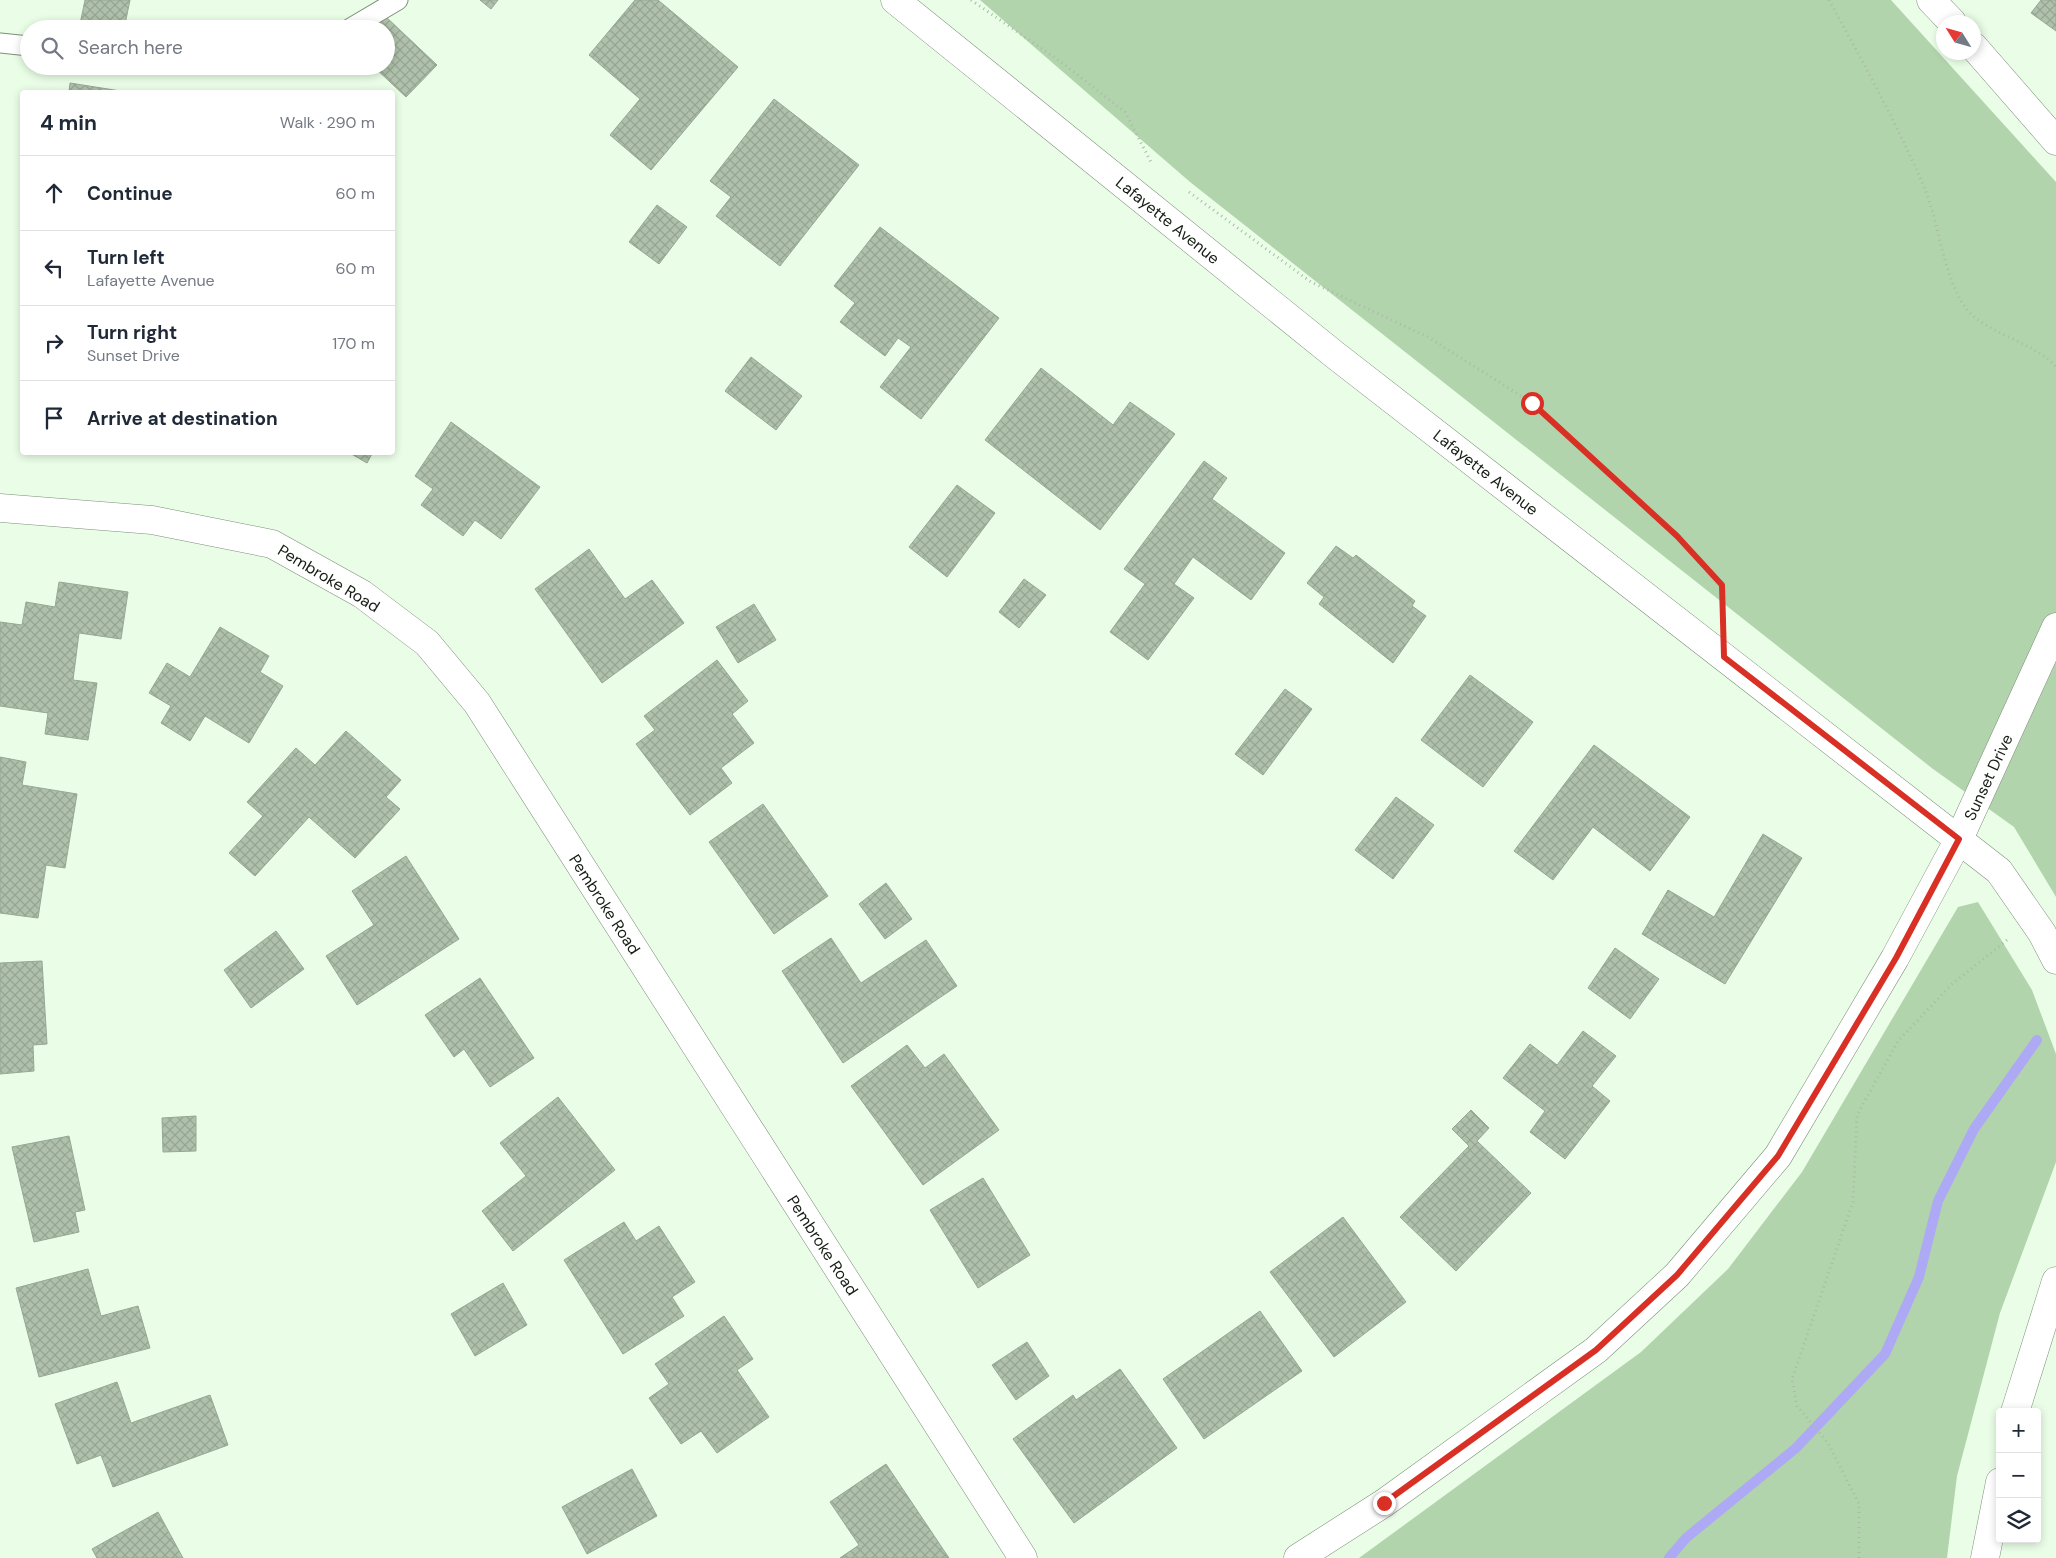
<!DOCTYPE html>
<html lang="en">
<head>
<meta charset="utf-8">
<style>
	:root { --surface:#fff; --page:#f2f2f3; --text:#1f2937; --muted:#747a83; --line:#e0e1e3 }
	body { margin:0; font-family:"DM Sans",sans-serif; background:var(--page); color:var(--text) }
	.controls { position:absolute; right:15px; bottom:15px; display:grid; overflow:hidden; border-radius:5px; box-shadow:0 2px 8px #0003 }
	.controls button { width:45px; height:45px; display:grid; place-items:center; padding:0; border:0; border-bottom:1px solid var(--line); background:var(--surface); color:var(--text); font:25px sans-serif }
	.compass { position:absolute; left:1936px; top:15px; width:45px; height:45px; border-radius:50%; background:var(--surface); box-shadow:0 2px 8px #0003; rotate:307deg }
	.stop { position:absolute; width:15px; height:15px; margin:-11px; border:4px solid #d93025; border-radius:50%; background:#fff }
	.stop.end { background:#d93025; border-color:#fff; box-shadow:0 1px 5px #0008 }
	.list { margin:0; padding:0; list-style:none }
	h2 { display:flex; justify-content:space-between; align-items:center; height:65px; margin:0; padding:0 20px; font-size:21px }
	h2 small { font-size:16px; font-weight:400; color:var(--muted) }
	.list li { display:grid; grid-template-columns:32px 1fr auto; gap:15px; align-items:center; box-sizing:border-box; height:75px; padding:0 20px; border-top:1px solid var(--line) }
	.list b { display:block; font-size:19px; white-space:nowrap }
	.list p { margin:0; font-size:16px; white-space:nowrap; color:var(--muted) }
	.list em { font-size:16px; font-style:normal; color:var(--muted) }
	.icon { flex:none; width:28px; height:28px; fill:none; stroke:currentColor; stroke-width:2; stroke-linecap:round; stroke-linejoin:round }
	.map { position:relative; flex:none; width:2056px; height:1558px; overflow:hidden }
	.search { position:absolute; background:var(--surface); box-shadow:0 2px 8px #0003; left:20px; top:20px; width:375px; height:55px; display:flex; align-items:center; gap:12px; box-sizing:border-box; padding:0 18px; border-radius:28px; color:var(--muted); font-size:19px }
	.panel { position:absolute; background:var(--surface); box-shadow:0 2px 8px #0003; left:20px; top:90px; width:375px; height:365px; border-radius:5px }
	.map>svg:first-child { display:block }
	.green { fill:#b2d4ac }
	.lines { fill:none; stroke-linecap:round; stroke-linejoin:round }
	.stream { stroke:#ada9f4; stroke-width:10 }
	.building { fill:url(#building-cross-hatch); stroke:#96a893 }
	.lane-casing { stroke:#7d8f7a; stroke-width:21 }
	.street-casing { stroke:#7d8f7a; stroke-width:29 }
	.path { stroke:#aabaa8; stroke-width:3; stroke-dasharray:1 4; stroke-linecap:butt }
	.lane { stroke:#fff; stroke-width:19 }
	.street { stroke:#fff; stroke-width:28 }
	.route { stroke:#d93025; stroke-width:6 }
	.labels { text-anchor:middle; stroke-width:4; stroke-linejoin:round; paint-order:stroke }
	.street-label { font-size:16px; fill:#161d15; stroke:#fff }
</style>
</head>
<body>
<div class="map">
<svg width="2056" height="1558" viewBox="0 0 2056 1558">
	<defs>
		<pattern id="building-cross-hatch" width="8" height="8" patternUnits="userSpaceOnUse" patternTransform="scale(1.25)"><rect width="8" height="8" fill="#afc1ab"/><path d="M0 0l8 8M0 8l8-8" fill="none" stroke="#96a592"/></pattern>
	</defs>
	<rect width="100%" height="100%" fill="#eafee7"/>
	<g class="green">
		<path d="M980,0h911l165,182v715l-42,-70 -81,-58 -743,-587z"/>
		<path d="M1978,902l54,88 24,64v108l-56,151 -43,163 -10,82h-588l282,-206 87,-83 74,-97 156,-265z"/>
	</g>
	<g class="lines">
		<path class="stream" d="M1669,1558l17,-20 110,-90 89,-94 34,-77 19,-76 36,-72 63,-89"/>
	</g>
	<g class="building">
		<path d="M85,0h45l-6,29h-22l-22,-5z"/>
		<path d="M480,0h18l-7,9z"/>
		<path d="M635,0h23l80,67 -87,103 -41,-35 30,-36 -51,-44z"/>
		<path d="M2041,0h15v31l-25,-18z"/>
		<path d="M384,15l53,50 -31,32 -33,-31h13v-37h-16z"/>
		<path d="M70,83l57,9h-58z"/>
		<path d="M774,99l85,66 -79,101 -64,-50 15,-19 -21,-16z"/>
		<path d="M657,205l30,22 -28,37 -30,-22z"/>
		<path d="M880,227l119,91 -78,101 -41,-32 31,-40 -13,-9 -13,18 -45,-34 15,-19 -21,-17z"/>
		<path d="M751,357l51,39 -26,34 -51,-39z"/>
		<path d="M1041,368l72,57 17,-23 45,32 -75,96 -115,-90z"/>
		<path d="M451,422l89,65 -39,52 -26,-19 -12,16 -42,-31 12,-16 -18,-13z"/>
		<path d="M348,452h25l-6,11z"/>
		<path d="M1204,461l23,17 -15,21 73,54 -34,47 -58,-43 -19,27 20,14 -46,62 -38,-28 35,-48 -21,-15z"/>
		<path d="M957,485l38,28 -48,64 -38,-30z"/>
		<path d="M1336,546l17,12 3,-3 59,46 -3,5 14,10 -33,47 -74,-59 5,-7 -17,-14z"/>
		<path d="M589,549l36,50 27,-19 32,43 -82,60 -67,-94z"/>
		<path d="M1024,579l22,16 -27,33 -20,-16z"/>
		<path d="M59,582l69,10 -7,47 -42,-6 -6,47 24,3 -9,57 -43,-6 3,-21 -48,-7v-84l22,3 4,-23 29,5z"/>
		<path d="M754,604l22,36 -38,23 -22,-36z"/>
		<path d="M220,627l49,29 -9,16 23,14 -34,57 -44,-27 -15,25 -29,-18 10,-17 -22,-13 18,-30 23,14z"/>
		<path d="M717,660l31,41 -16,13 22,29 -33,25 11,15 -42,32 -54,-71 19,-14 -11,-14z"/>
		<path d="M1470,675l63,47 -50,65 -62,-47z"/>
		<path d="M1285,689l27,20 -49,66 -28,-21z"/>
		<path d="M346,731l55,49 -15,17 14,12 -45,49 -46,-41 -54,59 -26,-23 34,-37 -16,-14 49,-54 19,17z"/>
		<path d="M1594,745l96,72 -40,54 -57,-44 -40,53 -39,-29z"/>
		<path d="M0,757l26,5 -4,23 55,9 -12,74 -19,-3 -8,53 -38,-5z"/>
		<path d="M1396,797l38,28 -41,54 -38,-29z"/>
		<path d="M763,804l65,92 -54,38 -65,-92z"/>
		<path d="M1763,834l39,24 -77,126 -83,-50 26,-44 46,27z"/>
		<path d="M406,856l53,83 -102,66 -31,-49 48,-31 -22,-34z"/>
		<path d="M886,883l26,36 -27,20 -26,-35z"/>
		<path d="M276,931l28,38 -53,39 -27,-38z"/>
		<path d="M831,938l30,45 65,-43 31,46 -114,77 -61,-92z"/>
		<path d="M1615,948l44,31 -29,40 -42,-31z"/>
		<path d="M42,961l5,83 -14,1 1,26 -34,3v-111z"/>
		<path d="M480,978l54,80 -44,29 -26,-38 -10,8 -29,-42z"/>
		<path d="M1583,1031l33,25 -24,30 18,15 -45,58 -35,-27 15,-21 -42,-33 27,-34 27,21z"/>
		<path d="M907,1045l18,23 19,-14 55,76 -76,55 -72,-99z"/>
		<path d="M558,1097l57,73 -102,81 -31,-40 44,-35 -26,-33z"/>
		<path d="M1471,1110l18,18 -12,13 54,52 -75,78 -56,-54 69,-71 -17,-17z"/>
		<path d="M196,1116v35l-33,1 -1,-34z"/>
		<path d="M69,1136l16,74 -10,2 4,20 -45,10 -22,-95z"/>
		<path d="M983,1178l47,77 -52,33 -48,-78z"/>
		<path d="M1343,1217l63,85 -72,55 -64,-85z"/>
		<path d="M624,1222l12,19 23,-15 36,56 -23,15 12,19 -61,38 -59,-94z"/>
		<path d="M88,1269l13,47 37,-10 12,42 -111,29 -23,-89z"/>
		<path d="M503,1283l24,42 -52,31 -24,-42z"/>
		<path d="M1260,1311l42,60 -98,68 -41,-60z"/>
		<path d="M724,1316l29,43 -16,11 32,47 -52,36 -16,-22 -20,13 -32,-46 20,-14 -14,-20z"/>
		<path d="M1027,1342l22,34 -33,24 -24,-35z"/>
		<path d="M1120,1369l57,79 -103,75 -61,-84 60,-44 3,5z"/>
		<path d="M117,1382l14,41 79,-28 18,50 -115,42 -12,-32 -24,9 -22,-60z"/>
		<path d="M886,1464l63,94h-109l19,-13 -29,-43z"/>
		<path d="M632,1469l25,47 -70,38 -25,-47z"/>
		<path d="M158,1512l25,46h-86l-5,-9z"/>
	</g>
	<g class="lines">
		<g class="lane-casing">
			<g id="lane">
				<path d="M349,29l49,-29"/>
				<path d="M0,43l29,3"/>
			</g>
		</g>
		<g class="street-casing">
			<g id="street">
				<path d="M895,0l440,355 664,516 43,62 14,27"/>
				<path d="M1931,0l21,22"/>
				<path d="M1974,47l82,94"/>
				<path d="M0,508l152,12 120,24 90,50 65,49 50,60 546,855"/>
				<path d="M2015,1412l41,-131"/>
				<path d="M1298,1558l86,-55 212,-153 81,-75 101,-119 117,-198 64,-119 97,-212"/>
				<path d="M1985,1558l15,-76"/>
			</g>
		</g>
		<g class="path">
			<path d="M971,0l90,62 64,50 27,52"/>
			<path d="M1829,0c34,62 68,124 96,189 14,34 20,98 45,124 24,23 65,30 86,54"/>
			<path d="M1189,192l122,90 117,55 104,66 145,133 45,49 1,29"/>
			<path d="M1859,1558v-54l-31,-61 -31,-37 -5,-27 61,-177 4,-87 41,-74 53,-56 56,-45"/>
		</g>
		<use href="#lane" class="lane"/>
		<use href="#street" class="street"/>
	</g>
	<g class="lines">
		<path class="route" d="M1384,1503l212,-153 81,-75 101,-119 118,-198 63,-119 -235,-182 -2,-72 -45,-49 -145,-133"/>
	</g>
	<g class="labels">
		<g class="street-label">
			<text transform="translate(1168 220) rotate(39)" y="6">Lafayette Avenue</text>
			<text transform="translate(1486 472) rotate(38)" y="6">Lafayette Avenue</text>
			<text transform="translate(329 578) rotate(31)" y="6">Pembroke Road</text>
			<text transform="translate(1988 777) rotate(-65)" y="6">Sunset Drive</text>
			<text transform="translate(605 904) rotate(57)" y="6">Pembroke Road</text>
			<text transform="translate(823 1245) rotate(57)" y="6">Pembroke Road</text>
		</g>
	</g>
</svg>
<div class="controls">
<button>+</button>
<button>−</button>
<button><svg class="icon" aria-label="layers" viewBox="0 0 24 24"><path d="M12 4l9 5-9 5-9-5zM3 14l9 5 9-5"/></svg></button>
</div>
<svg class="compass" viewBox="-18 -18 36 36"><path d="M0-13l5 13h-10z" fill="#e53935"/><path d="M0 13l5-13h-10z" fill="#747a83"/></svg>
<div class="stop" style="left:1532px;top:403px"></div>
<div class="stop end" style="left:1384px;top:1503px"></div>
<div class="search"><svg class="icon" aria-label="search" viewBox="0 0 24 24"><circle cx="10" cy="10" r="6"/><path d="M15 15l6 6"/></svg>Search here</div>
<section class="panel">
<h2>4 min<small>Walk · 290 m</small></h2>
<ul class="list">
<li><svg class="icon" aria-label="ahead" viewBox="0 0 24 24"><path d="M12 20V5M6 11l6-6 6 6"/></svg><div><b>Continue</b></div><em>60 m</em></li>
<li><svg class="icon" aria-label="left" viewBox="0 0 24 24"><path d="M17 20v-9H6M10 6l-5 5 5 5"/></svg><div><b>Turn left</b><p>Lafayette Avenue</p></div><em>60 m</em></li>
<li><svg class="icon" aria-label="right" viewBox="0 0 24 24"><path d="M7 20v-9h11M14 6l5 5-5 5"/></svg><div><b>Turn right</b><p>Sunset Drive</p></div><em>170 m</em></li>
<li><svg class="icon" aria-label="arrive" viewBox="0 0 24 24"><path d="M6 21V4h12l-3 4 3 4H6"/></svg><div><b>Arrive at destination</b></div></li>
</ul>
</section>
</div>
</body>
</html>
